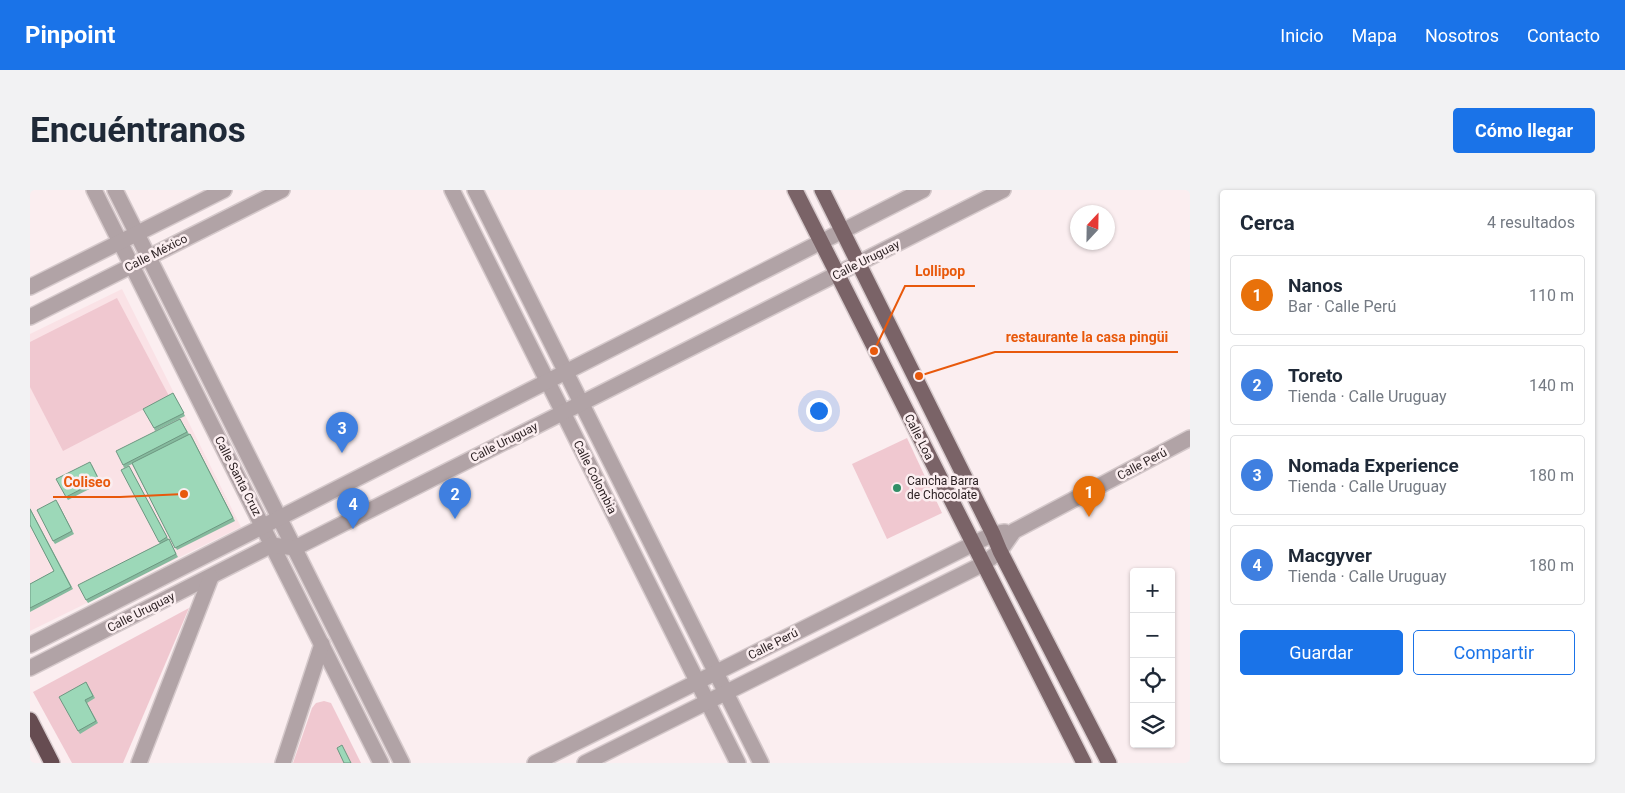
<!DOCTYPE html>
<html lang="es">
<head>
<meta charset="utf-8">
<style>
	:root { --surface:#fff; --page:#f2f2f3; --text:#1f2937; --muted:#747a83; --line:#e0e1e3; --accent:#1a73e8 }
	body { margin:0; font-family:Roboto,sans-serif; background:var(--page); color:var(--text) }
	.controls { position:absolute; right:15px; bottom:15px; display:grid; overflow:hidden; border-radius:5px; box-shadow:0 1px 4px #0004 }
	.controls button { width:45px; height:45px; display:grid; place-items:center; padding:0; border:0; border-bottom:1px solid var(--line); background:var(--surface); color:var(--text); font:25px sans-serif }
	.compass { position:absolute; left:1040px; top:15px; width:45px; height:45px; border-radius:50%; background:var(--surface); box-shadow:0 1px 4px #0004; rotate:22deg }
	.you { position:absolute; left:788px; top:220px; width:18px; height:18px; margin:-12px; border:4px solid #fff; border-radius:50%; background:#1a73e8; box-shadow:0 0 0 8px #1a73e833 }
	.badge { display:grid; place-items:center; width:32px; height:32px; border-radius:50%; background:var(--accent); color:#fff; font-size:16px; font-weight:700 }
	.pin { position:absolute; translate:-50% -41px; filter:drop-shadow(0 1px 2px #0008) }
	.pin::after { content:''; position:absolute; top:26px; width:18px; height:15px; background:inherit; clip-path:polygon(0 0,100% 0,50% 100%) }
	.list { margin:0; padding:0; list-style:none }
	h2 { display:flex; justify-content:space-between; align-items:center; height:65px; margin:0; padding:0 20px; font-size:21px }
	h2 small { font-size:16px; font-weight:400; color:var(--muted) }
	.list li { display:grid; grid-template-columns:32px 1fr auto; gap:15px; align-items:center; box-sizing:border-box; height:80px; margin:0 10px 10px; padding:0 10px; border:1px solid var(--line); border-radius:5px }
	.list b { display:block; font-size:19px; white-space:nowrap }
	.list p { margin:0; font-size:16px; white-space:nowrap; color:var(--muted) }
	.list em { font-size:16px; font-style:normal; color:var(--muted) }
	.actions { display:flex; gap:10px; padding:15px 20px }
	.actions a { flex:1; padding:11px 0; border:1px solid var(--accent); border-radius:5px; text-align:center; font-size:18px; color:var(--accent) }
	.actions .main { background:var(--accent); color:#fff }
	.icon { flex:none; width:28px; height:28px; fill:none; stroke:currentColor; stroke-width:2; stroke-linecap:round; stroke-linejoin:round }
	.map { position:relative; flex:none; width:1160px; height:573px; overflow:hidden; border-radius:5px }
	header { display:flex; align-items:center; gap:30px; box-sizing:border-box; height:70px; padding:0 25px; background:var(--accent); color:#fff }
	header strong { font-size:24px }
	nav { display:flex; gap:28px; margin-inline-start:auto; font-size:18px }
	.intro { display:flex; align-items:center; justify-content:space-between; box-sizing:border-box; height:120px; padding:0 30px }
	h1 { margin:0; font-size:35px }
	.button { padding:12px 22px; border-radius:5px; background:var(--accent); color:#fff; font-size:18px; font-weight:700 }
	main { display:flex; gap:30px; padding:0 30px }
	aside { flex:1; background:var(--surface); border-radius:5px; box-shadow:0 1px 4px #0004 }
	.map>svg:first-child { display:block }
	.built { fill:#fae2e6 }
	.green { fill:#f0c8d0 }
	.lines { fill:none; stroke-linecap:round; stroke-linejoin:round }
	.minor-casing { stroke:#d5c9cb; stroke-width:18 }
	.major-casing { stroke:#d5c9cb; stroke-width:18 }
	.highway-casing { stroke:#d5c9cb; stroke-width:18 }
	.minor { stroke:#b1a3a6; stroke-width:15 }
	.major { stroke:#7a6367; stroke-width:15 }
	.highway { stroke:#664c51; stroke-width:15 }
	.wall { fill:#86ba9e }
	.building { fill:#9cd8b8; stroke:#6d9781 }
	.poi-dot { fill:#328f67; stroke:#fbeef0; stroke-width:2 }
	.labels { text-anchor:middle; stroke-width:5; stroke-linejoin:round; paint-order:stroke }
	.street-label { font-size:12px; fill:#291e20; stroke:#fbeef0 }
	.poi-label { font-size:12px; fill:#291e20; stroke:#fbeef0; text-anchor:start }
	.leader { fill:none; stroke:#e8590c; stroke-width:2 }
	.callout-dot { fill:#e8590c; stroke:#fbeef0; stroke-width:2 }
	.callout-label { font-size:14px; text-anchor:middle; font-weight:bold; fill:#e8590c; stroke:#fbeef0; stroke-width:5; stroke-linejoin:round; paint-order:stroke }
</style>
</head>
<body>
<header>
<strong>Pinpoint</strong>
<nav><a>Inicio</a><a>Mapa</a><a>Nosotros</a><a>Contacto</a></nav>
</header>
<div class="intro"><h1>Encuéntranos</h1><a class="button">Cómo llegar</a></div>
<main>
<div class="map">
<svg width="1160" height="573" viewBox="0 0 1160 573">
	<rect width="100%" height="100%" fill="#fbeef0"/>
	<path class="built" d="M92,99l119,238 -211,104v-297z"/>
	<g class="green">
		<path d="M87,108l52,98 -106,55 -33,-64v-45z"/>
		<path d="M877,248l35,75 -55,26 -35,-75z"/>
		<path d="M159,418l-66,155h-51l-39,-71z"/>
		<path d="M294,511l7,2 30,60h-68l19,-55 4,-5z"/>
	</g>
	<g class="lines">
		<g class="minor-casing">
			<g id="minor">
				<path d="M64,0l287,573"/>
				<path d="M85,0l287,573"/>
				<path d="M422,0l286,573"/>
				<path d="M445,0l286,573"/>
				<path d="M0,97l194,-97"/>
				<path d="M0,127l252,-127"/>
				<path d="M0,455l893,-455"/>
				<path d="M0,478l242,-123 23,3 708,-358"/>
				<path d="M109,573l72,-186"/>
				<path d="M253,573l39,-119"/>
				<path d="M505,573l458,-229 12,-2"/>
				<path d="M555,573l398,-199 17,-13 14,-20 176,-93"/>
			</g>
		</g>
		<g class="major-casing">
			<g id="major">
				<path d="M765,0l289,573"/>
				<path d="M792,0l171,344 7,17 109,212"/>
			</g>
		</g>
		<g class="highway-casing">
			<path id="highway" d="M0,530l22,43"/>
		</g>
		<use href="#minor" class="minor"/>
		<use href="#major" class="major"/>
		<use href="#highway" class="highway"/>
	</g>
	<g class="wall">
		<path d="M143,203l12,23 -30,15 -1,-3z"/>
		<path d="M150,229l9,15 3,3 43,84 -58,29 -45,-86 -8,4 -1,-3z"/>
		<path d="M62,275l9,18 -33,17 -2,-3z"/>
		<path d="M99,276l49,91 -90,46 -2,-3 74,-56z"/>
		<path d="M28,313l16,31 -19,10 -2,-3z"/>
		<path d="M0,318l43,81 -43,23v-28l24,-13 -24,-46z"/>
		<path d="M56,492l9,16 -8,5 11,20 -18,11 -2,-3z"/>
	</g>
	<g class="building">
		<path d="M143,203l11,20 -30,15 -11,-19z"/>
		<path d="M150,229l7,13 -64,33 -7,-14z"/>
		<path d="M160,244l43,84 -58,30 -43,-85z"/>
		<path d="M60,272l9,18 -33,17 -10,-18z"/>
		<path d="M99,276l38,71 -8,5 -38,-72z"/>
		<path d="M26,310l16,31 -19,10 -16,-31z"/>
		<path d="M0,319l41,78 -41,21v-24l24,-13 -24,-46z"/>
		<path d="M139,349l7,15 -90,46 -8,-15z"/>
		<path d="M56,492l7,14 -8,4 11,21 -18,10 -19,-34z"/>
		<path d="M312,555l9,18h-7l-7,-15z"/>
	</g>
	<circle class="poi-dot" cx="867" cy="298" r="5"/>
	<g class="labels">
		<g class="street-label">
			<text transform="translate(126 63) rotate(-27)" y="4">Calle México</text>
			<text transform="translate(836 70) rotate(-27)" y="4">Calle Uruguay</text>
			<text transform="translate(889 247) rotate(63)" y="4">Calle Loa</text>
			<text transform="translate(474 252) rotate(-27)" y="4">Calle Uruguay</text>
			<text transform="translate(1112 274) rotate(-28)" y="4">Calle Perú</text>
			<text transform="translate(208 286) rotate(63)" y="4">Calle Santa Cruz</text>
			<text transform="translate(565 287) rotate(63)" y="4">Calle Colombia</text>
			<text transform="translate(111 422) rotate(-27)" y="4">Calle Uruguay</text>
			<text transform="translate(743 454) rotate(-27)" y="4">Calle Perú</text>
		</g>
		<g class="poi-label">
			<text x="877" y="295">Cancha Barra<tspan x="877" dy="14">de Chocolate</tspan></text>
		</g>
	</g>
	<path class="leader" d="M844 161L875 96H945M889 186L965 162H1148M154 304L90 307H23"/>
	<g class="callout-dot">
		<circle cx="844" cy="161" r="5"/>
		<circle cx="889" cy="186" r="5"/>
		<circle cx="154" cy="304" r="5"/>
	</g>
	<g class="callout-label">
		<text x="910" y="86">Lollipop</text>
		<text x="1057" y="152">restaurante la casa pingüi</text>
		<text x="57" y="297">Coliseo</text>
	</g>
</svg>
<div class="controls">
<button>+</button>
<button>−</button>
<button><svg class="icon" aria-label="locate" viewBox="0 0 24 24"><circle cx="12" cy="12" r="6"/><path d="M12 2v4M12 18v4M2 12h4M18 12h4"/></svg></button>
<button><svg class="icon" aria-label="layers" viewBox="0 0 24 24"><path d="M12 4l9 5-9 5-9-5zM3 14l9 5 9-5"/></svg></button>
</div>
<svg class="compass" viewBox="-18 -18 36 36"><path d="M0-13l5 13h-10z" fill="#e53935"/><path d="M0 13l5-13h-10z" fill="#747a83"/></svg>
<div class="you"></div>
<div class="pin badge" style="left:1059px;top:327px;background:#e8710a">1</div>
<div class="pin badge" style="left:425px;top:329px;background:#3f7fe0">2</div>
<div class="pin badge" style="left:312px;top:263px;background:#3f7fe0">3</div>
<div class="pin badge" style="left:323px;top:339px;background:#3f7fe0">4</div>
</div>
<aside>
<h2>Cerca<small>4 resultados</small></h2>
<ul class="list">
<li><span class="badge" style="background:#e8710a">1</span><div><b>Nanos</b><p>Bar · Calle Perú</p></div><em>110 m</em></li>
<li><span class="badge" style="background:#3f7fe0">2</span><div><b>Toreto</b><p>Tienda · Calle Uruguay</p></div><em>140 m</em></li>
<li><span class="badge" style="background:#3f7fe0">3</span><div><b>Nomada Experience</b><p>Tienda · Calle Uruguay</p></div><em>180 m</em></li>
<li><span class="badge" style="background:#3f7fe0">4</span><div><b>Macgyver</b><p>Tienda · Calle Uruguay</p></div><em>180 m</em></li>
</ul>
<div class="actions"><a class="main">Guardar</a><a>Compartir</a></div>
</aside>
</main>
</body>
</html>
